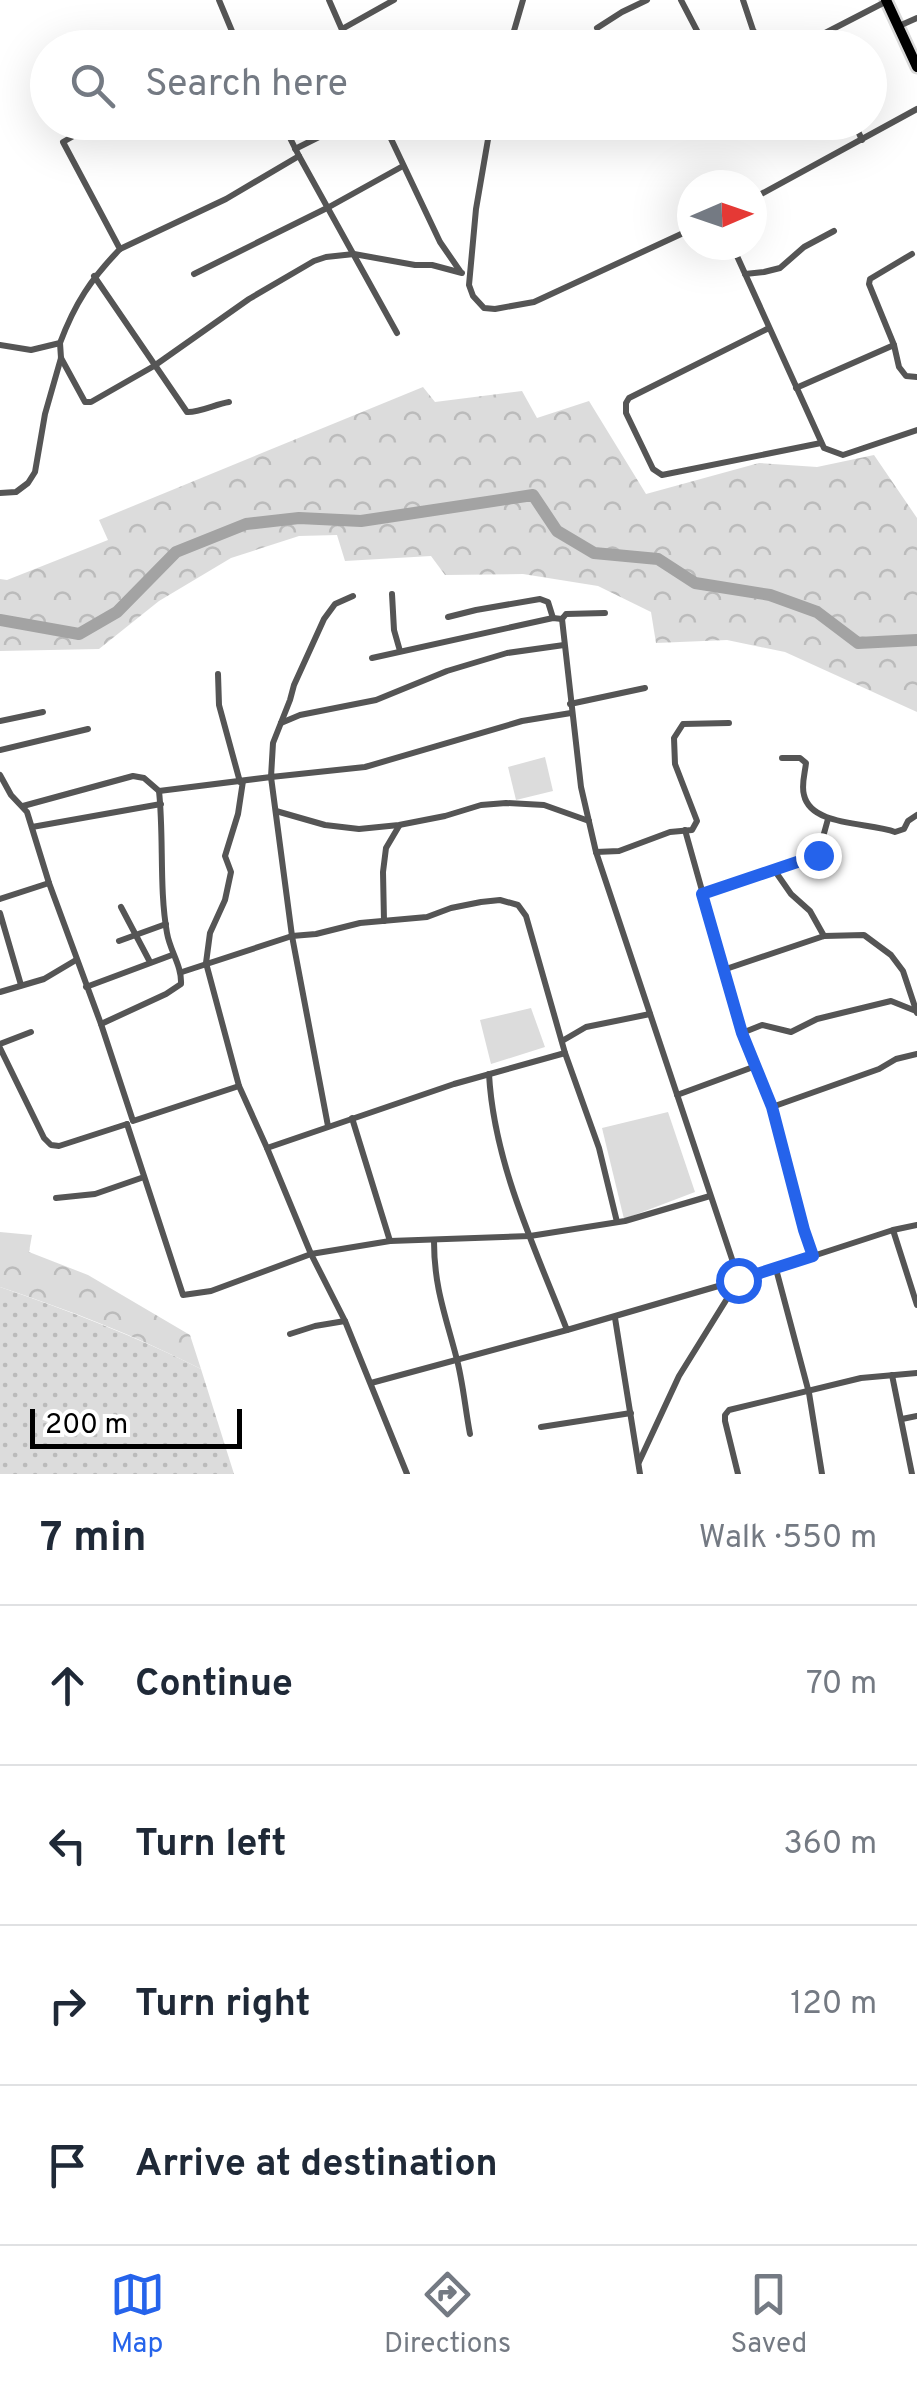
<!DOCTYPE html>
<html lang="en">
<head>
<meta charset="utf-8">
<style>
	:root { --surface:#fff; --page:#f2f2f3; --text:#1f2937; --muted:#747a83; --line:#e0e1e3; --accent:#2563eb }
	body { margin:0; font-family:Overpass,sans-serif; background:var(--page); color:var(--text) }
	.compass { position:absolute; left:677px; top:170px; width:90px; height:90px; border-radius:50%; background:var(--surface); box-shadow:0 10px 40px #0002; rotate:88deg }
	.scale { position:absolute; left:30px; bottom:25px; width:212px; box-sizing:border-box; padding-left:10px; border:5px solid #000; border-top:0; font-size:28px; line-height:35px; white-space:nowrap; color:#000; -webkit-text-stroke:8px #fff; paint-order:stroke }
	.stop { position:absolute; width:30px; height:30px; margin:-22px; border:8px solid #2563eb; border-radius:50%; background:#fff }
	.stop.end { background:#2563eb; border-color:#fff; box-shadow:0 2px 10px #0008 }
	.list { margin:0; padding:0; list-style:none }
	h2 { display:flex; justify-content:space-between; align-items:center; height:130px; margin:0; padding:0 40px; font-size:42px }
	h2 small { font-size:32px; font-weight:400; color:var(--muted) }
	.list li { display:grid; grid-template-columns:65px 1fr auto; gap:30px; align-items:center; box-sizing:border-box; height:160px; padding:0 40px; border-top:2px solid var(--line) }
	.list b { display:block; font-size:38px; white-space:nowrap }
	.list em { font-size:32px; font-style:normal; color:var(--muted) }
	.icon { flex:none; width:55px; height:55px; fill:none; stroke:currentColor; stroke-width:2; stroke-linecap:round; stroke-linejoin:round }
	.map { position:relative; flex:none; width:917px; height:1474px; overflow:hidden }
	.search { position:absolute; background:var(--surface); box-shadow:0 10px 40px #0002; left:30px; right:30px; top:30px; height:110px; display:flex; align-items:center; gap:25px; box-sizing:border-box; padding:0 35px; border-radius:55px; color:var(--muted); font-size:38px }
	.sheet { height:770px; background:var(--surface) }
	nav { display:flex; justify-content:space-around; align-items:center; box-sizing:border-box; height:140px; border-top:2px solid var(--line); background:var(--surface); font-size:28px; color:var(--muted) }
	nav a { display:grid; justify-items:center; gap:5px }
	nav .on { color:var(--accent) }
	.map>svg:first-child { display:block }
	.grass { fill:url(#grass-dots) }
	.forest { fill:url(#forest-crowns) }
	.garden { fill:#dcdcdc }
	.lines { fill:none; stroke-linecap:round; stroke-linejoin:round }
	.river { stroke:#a3a3a3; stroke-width:12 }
	.primary-casing { stroke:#dbdbdb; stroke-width:15 }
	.street { stroke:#555; stroke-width:6 }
	.primary { stroke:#000; stroke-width:10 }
	.route { stroke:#2563eb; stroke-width:12 }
</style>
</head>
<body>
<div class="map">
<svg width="917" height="1474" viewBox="0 0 917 1474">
	<defs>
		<pattern id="grass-dots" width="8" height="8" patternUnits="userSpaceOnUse" patternTransform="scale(2.5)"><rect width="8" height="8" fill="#dcdcdc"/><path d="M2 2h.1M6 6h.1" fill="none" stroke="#bbb" stroke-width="1.8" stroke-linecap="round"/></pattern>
		<pattern id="forest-crowns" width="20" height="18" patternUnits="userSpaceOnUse" patternTransform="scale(2.5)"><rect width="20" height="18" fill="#dcdcdc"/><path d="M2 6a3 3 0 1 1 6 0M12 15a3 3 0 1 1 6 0" fill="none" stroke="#bbb"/></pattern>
	</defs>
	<rect width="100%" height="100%" fill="#fff"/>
	<path class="grass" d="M0,1287c69,24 136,49 201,82l33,105h-234z"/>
	<g class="forest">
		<path d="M423,387l12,15 87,-11 15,27 52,-17 57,93 113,-31 58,4 57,-12 43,63v194l-132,-60 -58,-12 -71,3 -5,-31 -53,-26 -75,-12 -78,1 -14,-19 -86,5 -8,-26 -38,1 -68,22 -72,43 -60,48 -99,2v-72l7,1 101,-40 -9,-20z"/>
		<path d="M0,1232l32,3 -3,17 59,23 102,60 11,34c-65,-33 -132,-59 -201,-82z"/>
	</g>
	<g class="garden">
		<path d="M545,757l8,34 -37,9 -8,-33z"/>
		<path d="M531,1008l14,39 -54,17 -11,-44z"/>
		<path d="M668,1112l27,80 -71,27 -22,-91z"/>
	</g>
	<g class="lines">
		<path class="river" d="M0,620l79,14 38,-22 59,-60 70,-28 53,-6 62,3 172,-26 24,36 37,22 64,6 37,24 75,12 47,17 41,31 59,-3"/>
		<g class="primary-casing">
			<path id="primary" d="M886,0l31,67"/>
		</g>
		<g class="street">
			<path d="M219,0l20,48"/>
			<path d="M329,0l21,48"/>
			<path d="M681,0l25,48"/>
			<path d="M743,0l10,30 6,8 18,10"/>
			<path d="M899,26l18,-8"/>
			<path d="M597,28l25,-16 25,-12"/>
			<path d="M342,29l52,-29"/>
			<path d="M509,48l14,-48"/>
			<path d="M796,48l91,-47"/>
			<path d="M383,122l57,120 20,29"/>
			<path d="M491,122l-15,87 -7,76 4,11 11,12 11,1 39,-7 158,-73"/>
			<path d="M601,122l7,15h7l44,-15"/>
			<path d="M854,122l8,18"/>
			<path d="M295,149l54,-27"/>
			<path d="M299,156l98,177"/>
			<path d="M752,199l165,-90"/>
			<path d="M732,245l92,203 19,7 74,-25"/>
			<path d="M120,249l106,-50 73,-43 -17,-34"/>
			<path d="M912,254l-42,25 -1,5 25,61 5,22 7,9 11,1"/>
			<path d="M194,274l135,-67 74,-41"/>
			<path d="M745,274l19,-2 16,-4 24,-21 30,-16"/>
			<path d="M94,276l93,136c11,1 29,-8 42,-10"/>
			<path d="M769,328l-140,70 -3,5v10l27,56 9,6 159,-32"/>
			<path d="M0,345l31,5 29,-7c15,-40 31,-64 60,-94l-57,-107 35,-20"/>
			<path d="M61,358l24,44h6l63,-36 95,-67 65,-38 12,-4 28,-3 61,11h17l30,8"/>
			<path d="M796,388l98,-43"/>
			<path d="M0,493l16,-1 12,-9 7,-11 10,-58 16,-56 -1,-15"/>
			<path d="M392,594l2,36 6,21"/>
			<path d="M353,596l-18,8 -11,15 -30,66 -4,15 -17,43 -2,34 94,-10 157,-46 49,-8"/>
			<path d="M448,617l28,-7 64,-11 8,3 5,16"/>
			<path d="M562,619l19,168 15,65 143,428 154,-50 24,-5"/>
			<path d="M372,658l181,-40 9,1 4,-5 39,-1"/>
			<path d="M218,674l1,31 21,77"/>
			<path d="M570,704l75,-16"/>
			<path d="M0,721l43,-9"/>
			<path d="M281,723l19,-8 76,-15 71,-29 60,-18 57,-8"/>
			<path d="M0,750l88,-21"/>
			<path d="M782,758h18l6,5c-1,10 -5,22 -2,32 7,32 66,27 91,37l9,-3 4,-8 9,-6"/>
			<path d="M0,775l11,20 16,17 22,71 52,141 32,97 106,-35"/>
			<path d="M243,781l-5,33 -13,42 6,16 -6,28 -15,33 -4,30 33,123 28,62"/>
			<path d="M159,791l112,-14 21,159 36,190"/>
			<path d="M23,806l110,-30 11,2 15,13c5,46 0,98 8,142 3,18 15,33 14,51l-15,10 -65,30"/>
			<path d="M276,811l49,14 34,4 40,-4 46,-9 36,-11 25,-2 38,2 45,16"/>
			<path d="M32,827l129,-23"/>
			<path d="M685,830l57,203 30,74 32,123 9,26"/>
			<path d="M596,852l23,-1 51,-19 22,-2 5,-9 -22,-57 -1,-26 9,-14 46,-1"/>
			<path d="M775,871l43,-16 10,-36"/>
			<path d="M702,894l73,-23 16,23 19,17 14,25"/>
			<path d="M0,899l49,-16"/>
			<path d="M121,907l29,55"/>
			<path d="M0,913l21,72"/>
			<path d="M384,921l-1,-49 3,-24 13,-22"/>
			<path d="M119,941l47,-17"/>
			<path d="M723,970l101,-34 40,-1 27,20 12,16 14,42"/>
			<path d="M182,972l110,-36 24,-2 44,-11 67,-6 24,-9 30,-6 19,-2 18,5 8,11 39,137 34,95 18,74"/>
			<path d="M86,987l86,-32"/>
			<path d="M0,992l44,-13 32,-19"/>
			<path d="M742,1033l20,-8 29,7 26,-13 74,-18 25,10"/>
			<path d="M562,1041l24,-14 64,-13"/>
			<path d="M0,1044l31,-12"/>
			<path d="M0,1048l44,90 7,7 8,1 68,-22"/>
			<path d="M489,1074c5,90 46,174 78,256l172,-50"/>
			<path d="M677,1095l79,-29"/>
			<path d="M772,1107l107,-38 17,-10 21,-5"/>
			<path d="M352,1118l38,123 140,-5 95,-15 85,-25"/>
			<path d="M127,1124l56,171 28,-4 100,-37 79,-13"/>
			<path d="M56,1198l39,-4 49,-17"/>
			<path d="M893,1230l24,75"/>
			<path d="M434,1241c0,45 11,73 22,115 7,25 9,52 14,78"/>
			<path d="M776,1269l33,124 13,81"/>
			<path d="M615,1318l25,156"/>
			<path d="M290,1334l25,-8 30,-5"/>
			<path d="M892,1375l20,99"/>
			<path d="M371,1383l196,-53"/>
			<path d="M902,1419l15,-3"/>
			<path d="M541,1427l90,-14"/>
			<path d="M639,1462l40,-86 59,-95"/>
			<path d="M407,1474l-62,-153 -34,-67 -44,-106 187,-64 111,-31"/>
			<path d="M738,1474l-13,-53v-6l4,-5 132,-32 56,-5"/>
		</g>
		<use href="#primary" class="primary"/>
	</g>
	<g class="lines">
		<path class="route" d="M738,1280l75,-24 -9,-26 -32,-123 -30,-74 -40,-139 116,-39"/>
	</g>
</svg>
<svg class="compass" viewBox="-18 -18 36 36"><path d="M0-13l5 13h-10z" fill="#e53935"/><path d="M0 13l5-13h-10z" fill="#747a83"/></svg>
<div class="scale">200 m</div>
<div class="stop" style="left:738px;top:1280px"></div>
<div class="stop end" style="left:818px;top:855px"></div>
<div class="search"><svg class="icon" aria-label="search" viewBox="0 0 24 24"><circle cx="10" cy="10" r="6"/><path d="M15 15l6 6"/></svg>Search here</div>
</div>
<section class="sheet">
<h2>7 min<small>Walk · 550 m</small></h2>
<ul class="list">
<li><svg class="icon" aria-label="ahead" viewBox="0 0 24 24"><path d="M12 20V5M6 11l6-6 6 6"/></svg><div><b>Continue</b></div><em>70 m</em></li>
<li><svg class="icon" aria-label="left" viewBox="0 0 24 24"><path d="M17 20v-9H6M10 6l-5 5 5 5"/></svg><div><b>Turn left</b></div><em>360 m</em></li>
<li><svg class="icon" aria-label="right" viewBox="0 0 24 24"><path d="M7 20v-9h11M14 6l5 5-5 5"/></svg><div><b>Turn right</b></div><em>120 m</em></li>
<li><svg class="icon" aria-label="arrive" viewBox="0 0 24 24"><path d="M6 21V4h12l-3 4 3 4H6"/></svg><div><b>Arrive at destination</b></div></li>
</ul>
</section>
<nav>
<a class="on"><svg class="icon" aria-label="map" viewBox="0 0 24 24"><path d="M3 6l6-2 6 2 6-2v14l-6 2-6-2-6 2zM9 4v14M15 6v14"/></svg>Map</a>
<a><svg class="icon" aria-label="directions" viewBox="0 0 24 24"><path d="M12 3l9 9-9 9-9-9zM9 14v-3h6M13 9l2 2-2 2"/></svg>Directions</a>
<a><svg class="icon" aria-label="saved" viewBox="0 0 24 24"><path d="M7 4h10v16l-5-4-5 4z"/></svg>Saved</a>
</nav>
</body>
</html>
